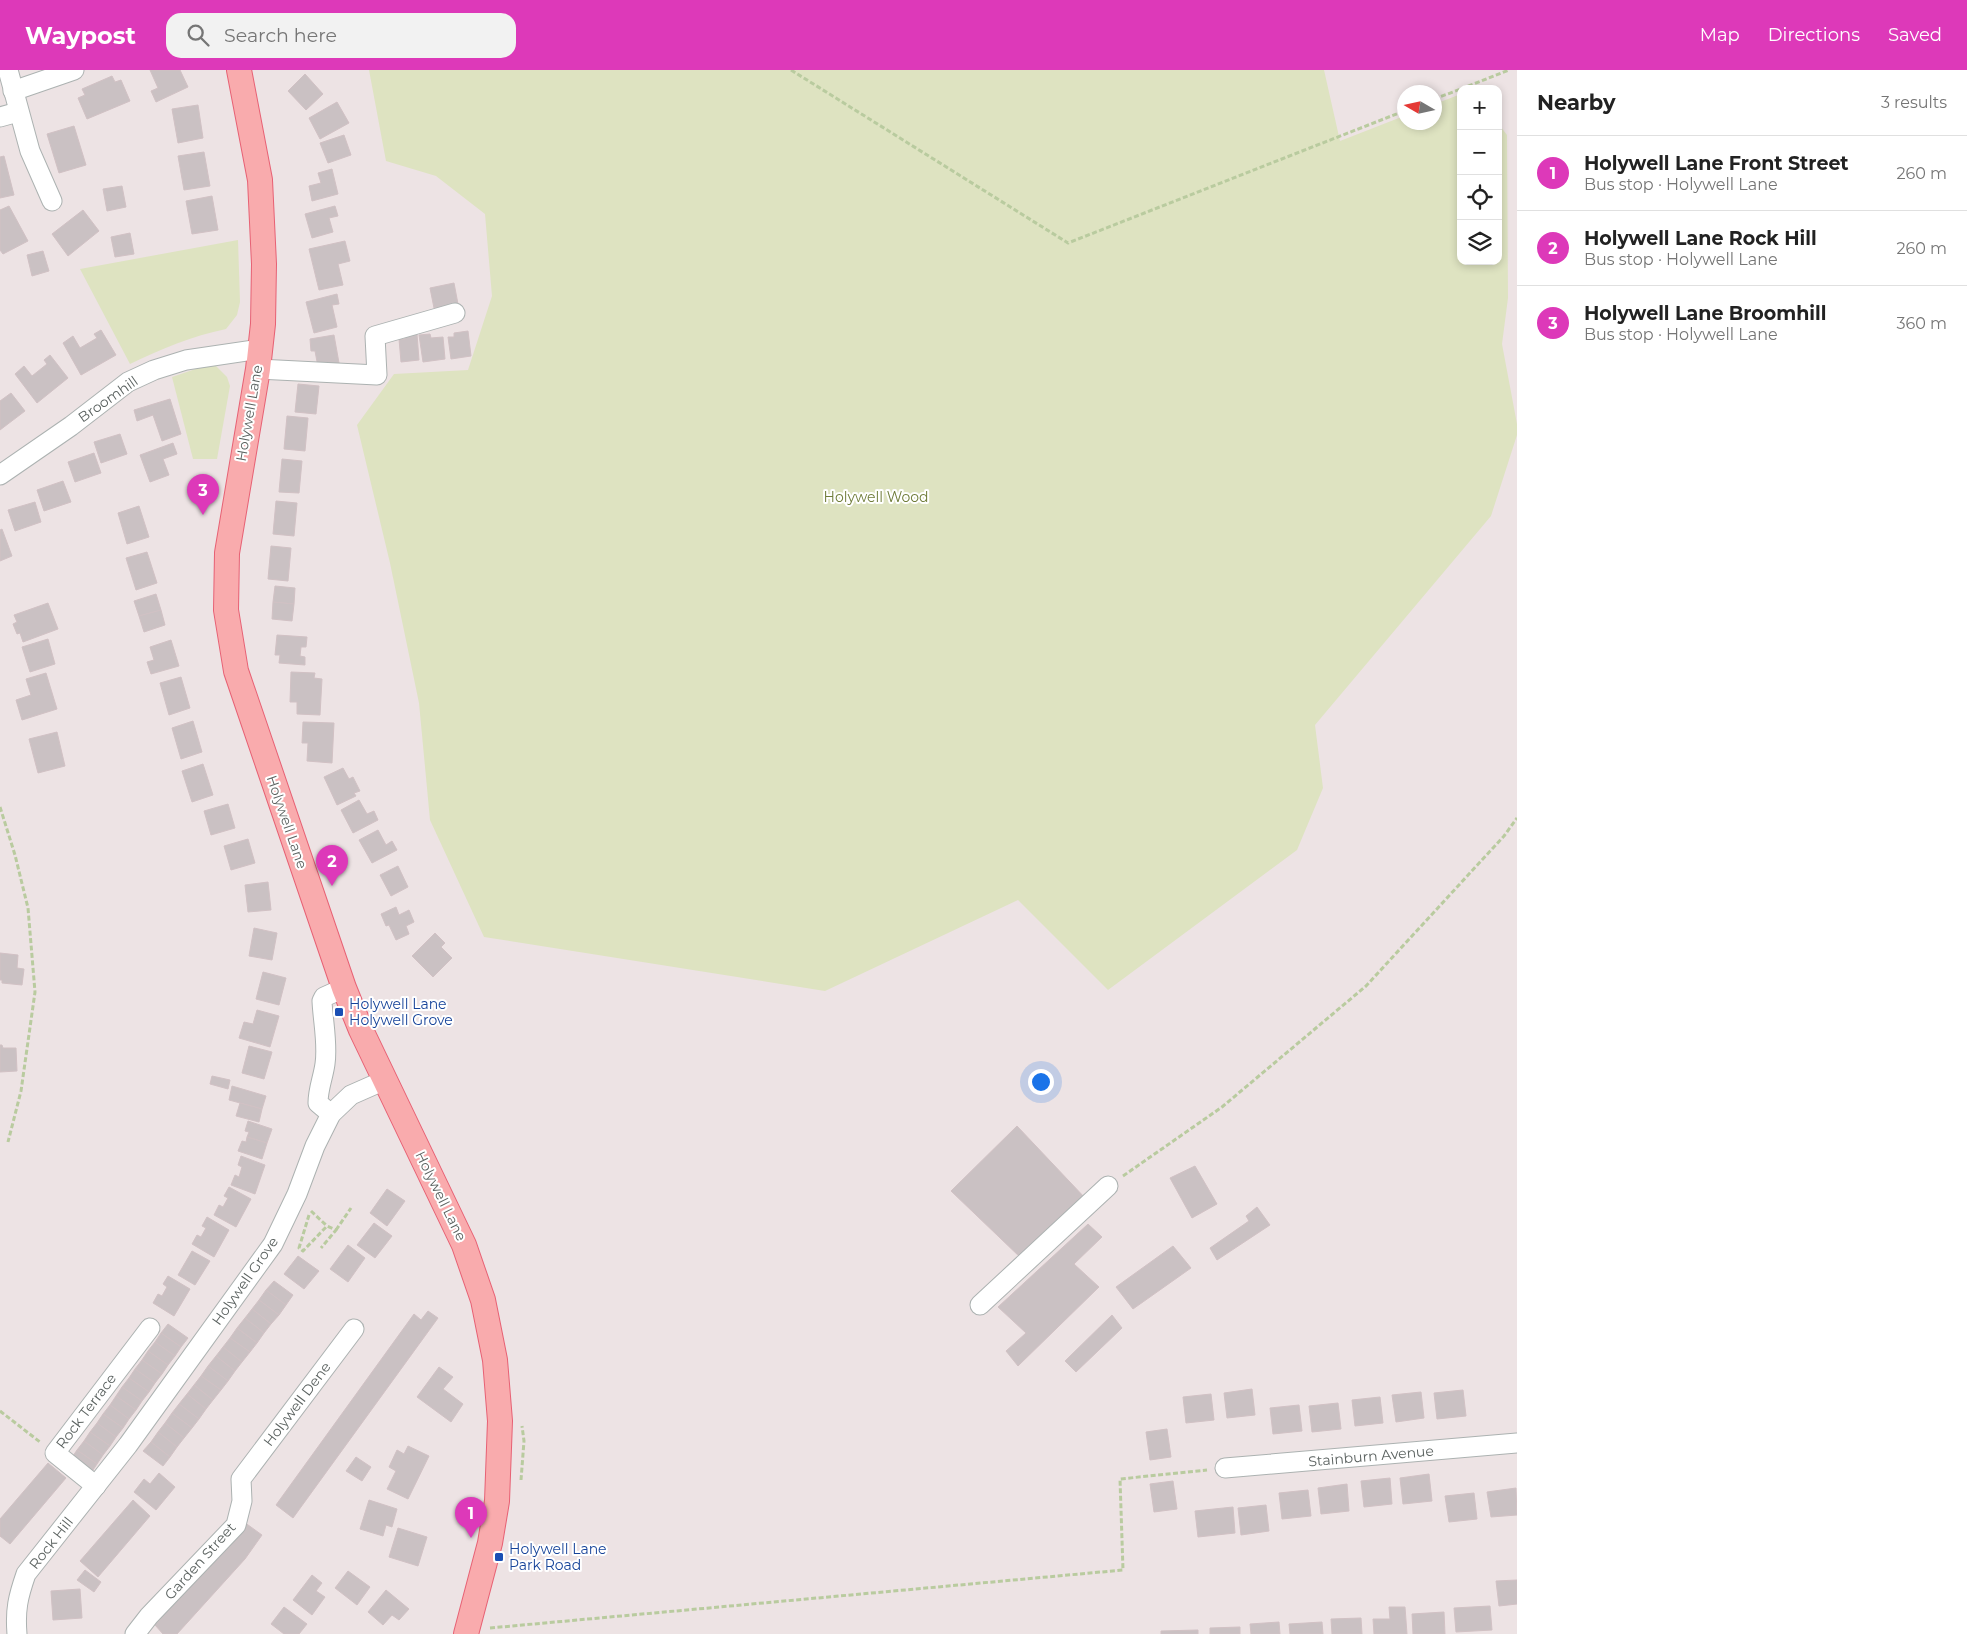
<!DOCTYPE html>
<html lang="en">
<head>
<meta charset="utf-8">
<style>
	:root { --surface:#fff; --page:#f2f2f2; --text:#222; --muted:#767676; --line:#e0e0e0; --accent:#dd39b9 }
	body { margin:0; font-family:Montserrat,sans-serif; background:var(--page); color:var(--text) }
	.controls { position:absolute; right:15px; top:15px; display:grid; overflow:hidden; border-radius:10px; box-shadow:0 2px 8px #0003 }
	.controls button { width:45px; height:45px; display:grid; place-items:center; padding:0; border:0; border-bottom:1px solid var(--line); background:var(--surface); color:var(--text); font:25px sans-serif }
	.compass { position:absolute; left:1397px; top:15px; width:45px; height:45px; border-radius:50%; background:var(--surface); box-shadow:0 2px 8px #0003; rotate:279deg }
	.you { position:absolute; left:1040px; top:1011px; width:18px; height:18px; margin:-12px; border:4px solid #fff; border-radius:50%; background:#1a73e8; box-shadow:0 0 0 8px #1a73e833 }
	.badge { display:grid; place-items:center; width:32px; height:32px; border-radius:50%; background:var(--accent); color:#fff; font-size:16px; font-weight:700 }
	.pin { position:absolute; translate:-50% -41px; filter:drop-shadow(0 1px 2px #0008) }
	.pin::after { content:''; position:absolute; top:26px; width:18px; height:15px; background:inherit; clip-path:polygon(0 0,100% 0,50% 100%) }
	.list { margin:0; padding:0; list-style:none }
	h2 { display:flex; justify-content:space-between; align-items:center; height:65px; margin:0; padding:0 20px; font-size:21px }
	h2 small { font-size:16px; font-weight:400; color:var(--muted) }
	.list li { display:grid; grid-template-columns:32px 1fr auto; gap:15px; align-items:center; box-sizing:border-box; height:75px; padding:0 20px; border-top:1px solid var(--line) }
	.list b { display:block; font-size:19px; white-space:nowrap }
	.list p { margin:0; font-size:16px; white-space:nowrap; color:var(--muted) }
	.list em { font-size:16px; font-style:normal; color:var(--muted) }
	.icon { flex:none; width:28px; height:28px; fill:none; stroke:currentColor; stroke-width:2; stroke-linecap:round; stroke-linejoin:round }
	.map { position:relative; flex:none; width:1517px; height:1564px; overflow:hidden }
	header { display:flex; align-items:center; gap:30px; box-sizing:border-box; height:70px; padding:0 25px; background:var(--accent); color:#fff }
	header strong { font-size:24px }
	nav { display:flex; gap:28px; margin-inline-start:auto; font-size:18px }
	.search { width:350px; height:45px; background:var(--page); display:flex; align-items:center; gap:12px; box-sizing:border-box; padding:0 18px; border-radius:15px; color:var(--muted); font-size:19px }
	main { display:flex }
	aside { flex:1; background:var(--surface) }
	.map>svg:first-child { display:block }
	.green { fill:#dee3c1 }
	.building { fill:#cac1c3; stroke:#d1c1c4 }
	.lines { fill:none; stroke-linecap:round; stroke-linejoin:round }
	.minor-casing { stroke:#acb2b1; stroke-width:21 }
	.major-casing { stroke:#e76174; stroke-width:26 }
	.path { stroke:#b9cb9f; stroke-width:3; stroke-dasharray:5 2.5; stroke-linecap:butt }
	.minor { stroke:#fff; stroke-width:19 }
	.major { stroke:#f9abad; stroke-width:24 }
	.transit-dot { fill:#1a4fb4; stroke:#fff; stroke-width:2 }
	.labels { text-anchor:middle; stroke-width:4; stroke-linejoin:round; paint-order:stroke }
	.street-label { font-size:14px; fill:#5b6260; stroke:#fff }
	.park-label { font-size:14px; fill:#6f7c39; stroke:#fff }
	.transit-label { font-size:14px; fill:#164399; stroke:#fff; text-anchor:start }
</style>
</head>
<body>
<header>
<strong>Waypost</strong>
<div class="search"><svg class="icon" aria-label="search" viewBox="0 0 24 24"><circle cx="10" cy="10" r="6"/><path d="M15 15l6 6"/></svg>Search here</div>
<nav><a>Map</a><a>Directions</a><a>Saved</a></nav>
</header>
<main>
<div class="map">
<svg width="1517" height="1564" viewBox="0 0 1517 1564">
	<rect width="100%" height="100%" fill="#ede3e4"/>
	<g class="green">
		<path d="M369,0h955l16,71 64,-25v6h30l1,-18 26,-10v167h37v-138l9,12 1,163 -6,46 15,80v11l-26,81 -176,209 8,63 -26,62 -189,140 -90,-90 -193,91 -341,-54 -54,-117 -11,-117 -29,-140 -33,-138 37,-51 74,-4 24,-74 -7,-82 -49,-38 -50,-15z"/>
		<path d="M238,170l2,62 -3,13 -11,14c-34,7 -65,20 -96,35l-50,-95z"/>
		<path d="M213,293l14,14 3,9 -13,73h-24l-21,-82z"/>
	</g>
	<g class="building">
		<path d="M150,0h30l8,17 -32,15 -5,-11 7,-3z"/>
		<path d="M305,4l18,20 -17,16 -18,-19z"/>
		<path d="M112,6l3,6 6,-2 9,21 -43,18 -9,-21 7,-3 -3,-6z"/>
		<path d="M337,32l12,21 -29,16 -11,-21z"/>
		<path d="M198,35l5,33 -25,5 -6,-34z"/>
		<path d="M74,56l12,39 -27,8 -12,-39z"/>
		<path d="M344,65l7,20 -23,8 -8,-20z"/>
		<path d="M204,82l6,34 -26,4 -6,-34z"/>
		<path d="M4,86l10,39 -14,3v-41z"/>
		<path d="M332,99l6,25 -26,7 -3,-15 12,-3 -3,-10z"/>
		<path d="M122,116l4,21 -19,4 -4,-22z"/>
		<path d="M212,126l6,34 -26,4 -6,-33z"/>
		<path d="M9,136l19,35 -25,13 -3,-4v-40z"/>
		<path d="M335,136l3,10 -9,2 4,14 -21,6 -7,-24z"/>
		<path d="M83,140l16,21 -31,25 -16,-22z"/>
		<path d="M130,163l4,21 -19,3 -4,-20z"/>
		<path d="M345,171l5,20 -12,3 5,21 -24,5 -10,-41z"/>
		<path d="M43,181l6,20 -17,5 -5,-21z"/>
		<path d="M454,213l4,21 -24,4 -4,-20z"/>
		<path d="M337,224l2,10 -7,1 5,22 -23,6 -8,-31z"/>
		<path d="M101,260l15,25 -35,20 -18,-32 10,-7 7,12 17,-10 -3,-4z"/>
		<path d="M468,261l3,25 -20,3 -3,-22h6v-4z"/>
		<path d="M417,264l2,26 -18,2 -2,-23h6l-1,-4z"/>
		<path d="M430,264l1,4 12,-1 2,22 -22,3 -4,-27z"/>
		<path d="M334,265l5,28 -21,4 -3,-16h-4l-1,-12z"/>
		<path d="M50,285l18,23 -31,25 -22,-29 9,-8 8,10 15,-12 -3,-4z"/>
		<path d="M298,314l21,2 -3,28 -21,-2z"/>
		<path d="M11,323l14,18 -25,19v-29z"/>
		<path d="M170,329l11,35 -19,7 -9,-26 -16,6 -3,-11z"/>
		<path d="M287,346l21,2 -3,33 -21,-2z"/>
		<path d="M120,364l7,20 -26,9 -7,-21z"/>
		<path d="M173,373l4,11 -14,5 6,16 -19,7 -10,-27z"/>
		<path d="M94,383l7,20 -26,9 -7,-20z"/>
		<path d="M282,389l20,2 -3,32 -20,-1z"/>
		<path d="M63,411l8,21 -27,9 -7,-21z"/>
		<path d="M276,431l21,2 -3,33 -21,-2z"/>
		<path d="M35,432l6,20 -26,9 -7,-21z"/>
		<path d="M139,436l10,31 -22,7 -9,-31z"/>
		<path d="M2,459l10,27 -12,5v-31z"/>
		<path d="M271,476l20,2 -3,33 -20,-2z"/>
		<path d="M147,482l10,31 -21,7 -10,-32z"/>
		<path d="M275,516l20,2 -1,16 -21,-2z"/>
		<path d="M156,524l5,16 -22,6 -5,-15z"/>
		<path d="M273,532l21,2 -2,17 -20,-2z"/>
		<path d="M48,533l10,26 -35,13 -3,-9 -3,1 -4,-10 4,-2 -3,-7z"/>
		<path d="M161,540l4,15 -21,7 -5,-16z"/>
		<path d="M277,565l30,2 -1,10h-5l-1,9 5,1v8l-26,-2 1,-8h-5z"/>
		<path d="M48,569l7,25 -25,8 -8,-25z"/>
		<path d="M171,570l8,26 -28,8 -4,-12 7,-2 -4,-13z"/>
		<path d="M291,602l24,1 -1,5 8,1 -2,36 -23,-1v-12h-7z"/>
		<path d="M46,603l11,36 -35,11 -6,-20 15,-5 -5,-16z"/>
		<path d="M181,607l9,31 -21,7 -9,-32z"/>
		<path d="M193,651l9,31 -21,7 -9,-31z"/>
		<path d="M303,652l31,1 -2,40 -25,-2 1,-18h-6z"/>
		<path d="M57,662l8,34 -27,7 -9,-34z"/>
		<path d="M203,694l10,31 -21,7 -10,-31z"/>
		<path d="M343,698l6,11 4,-2 7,14 -6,2 2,3 -19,9 -13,-28z"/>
		<path d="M359,730l8,14 7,-3 4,9 -25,13 -12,-23z"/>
		<path d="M228,734l7,24 -24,7 -7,-24z"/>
		<path d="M378,760l8,15 6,-4 5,9 -25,13 -13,-23z"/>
		<path d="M248,769l7,24 -24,7 -7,-24z"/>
		<path d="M398,796l10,21 -17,9 -11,-21z"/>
		<path d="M268,812l3,28 -23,2 -3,-27z"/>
		<path d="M396,837l3,8 10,-5 5,12 -8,4 3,8 -13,6 -7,-15 -3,1 -5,-12z"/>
		<path d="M254,858l23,5 -5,27 -23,-4z"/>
		<path d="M435,863l10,10 -4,4 11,11 -19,19 -21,-21z"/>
		<path d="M0,883l18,2 -1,13 7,1 -2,16 -20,-2v-3h-2z"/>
		<path d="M263,902l23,6 -7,27 -23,-6z"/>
		<path d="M257,940l22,6 -9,31 -31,-9 5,-16 9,2z"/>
		<path d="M0,975h2l1,3h13l1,23 -17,1z"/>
		<path d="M249,976l23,6 -8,27 -22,-6z"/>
		<path d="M212,1006l18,4 -2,9 -18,-5z"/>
		<path d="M232,1016l34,10 -4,13 -33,-9z"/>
		<path d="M240,1033l22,6 -3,13 -23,-6z"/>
		<path d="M248,1051l24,8 -5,14 -20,-6 2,-5 -4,-1z"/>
		<path d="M1017,1056l69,73 -64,60 -71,-68z"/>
		<path d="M247,1067l20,6 -5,16 -24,-8 4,-10 4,1z"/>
		<path d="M241,1086l24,9 -10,29 -24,-9 4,-10 4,2 3,-10 -4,-2z"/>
		<path d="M1195,1096l22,38 -25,14 -22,-40z"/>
		<path d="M229,1117l22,12 -15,28 -22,-12 5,-10 4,2 5,-9 -4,-2z"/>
		<path d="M387,1119l18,12 -18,25 -17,-13z"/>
		<path d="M1257,1137l13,18 -53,35 -7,-12 39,-27 -3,-5z"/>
		<path d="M207,1147l22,13 -15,27 -22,-13 5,-9 4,2 5,-9 -4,-2z"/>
		<path d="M374,1153l18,13 -17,22 -18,-13z"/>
		<path d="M1088,1154l14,13 -28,27 25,23 -81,79 -12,-15 20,-18 -28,-26z"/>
		<path d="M348,1175l17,13 -17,24 -18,-13z"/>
		<path d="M1173,1176l18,22 -58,41 -17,-22z"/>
		<path d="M192,1181l18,10 -15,24 -17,-10z"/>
		<path d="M298,1186l21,15 -15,18 -20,-15z"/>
		<path d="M168,1206l22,13 -16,27 -21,-13 5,-9 4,2 5,-9 -4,-3z"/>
		<path d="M274,1211l19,14 -7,10 -20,-15z"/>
		<path d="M266,1220l20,15 -7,10 -20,-15z"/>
		<path d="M259,1230l20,15 -8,9 -19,-15z"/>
		<path d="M252,1239l19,15 -7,9 -19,-15z"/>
		<path d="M428,1241l10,7 -145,200 -17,-13 138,-191 7,6z"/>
		<path d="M1112,1245l10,13 -46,44 -11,-11z"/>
		<path d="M245,1248l19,15 -7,10 -20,-15z"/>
		<path d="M168,1254l20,14 -7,9 -20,-14z"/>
		<path d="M237,1258l20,15 -7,9 -20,-14z"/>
		<path d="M161,1263l20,14 -6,9 -20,-14z"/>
		<path d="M230,1268l20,14 -8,10 -19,-15z"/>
		<path d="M155,1272l20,14 -7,9 -20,-14z"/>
		<path d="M223,1277l19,15 -7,9 -19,-15z"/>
		<path d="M148,1281l20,14 -6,9 -20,-14z"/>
		<path d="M216,1286l19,15 -7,10 -20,-15z"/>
		<path d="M142,1290l20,14 -7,9 -20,-14z"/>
		<path d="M208,1296l20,15 -7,9 -20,-14z"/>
		<path d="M439,1297l14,10 -10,12 20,15 -12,18 -34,-25z"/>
		<path d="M135,1299l20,14 -6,9 -20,-14z"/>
		<path d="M201,1306l20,14 -8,10 -19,-15z"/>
		<path d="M129,1308l20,14 -7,9 -20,-14z"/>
		<path d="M194,1315l19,15 -7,9 -19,-15z"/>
		<path d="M122,1317l20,14 -6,9 -20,-14z"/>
		<path d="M1252,1319l3,26 -28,3 -3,-25z"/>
		<path d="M1463,1320l3,26 -29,3 -3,-26z"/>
		<path d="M1421,1322l3,26 -28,4 -4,-27z"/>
		<path d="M187,1324l19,15 -7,10 -20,-15z"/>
		<path d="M1211,1324l3,26 -28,3 -3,-26z"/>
		<path d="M116,1326l20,14 -7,9 -19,-14z"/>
		<path d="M1380,1327l3,26 -28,3 -3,-26z"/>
		<path d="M1338,1333l3,26 -29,3 -3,-26z"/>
		<path d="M179,1334l20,15 -7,9 -20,-15z"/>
		<path d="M110,1335l19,14 -6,9 -20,-14z"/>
		<path d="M1299,1335l3,26 -29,3 -3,-26z"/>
		<path d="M172,1343l20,15 -8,10 -19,-15z"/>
		<path d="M103,1344l20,14 -7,9 -19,-14z"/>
		<path d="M97,1353l19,14 -6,9 -20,-14z"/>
		<path d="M165,1353l19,15 -7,9 -19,-15z"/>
		<path d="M1167,1359l4,28 -21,3 -4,-28z"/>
		<path d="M90,1362l20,14 -7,9 -19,-14z"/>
		<path d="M158,1362l19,15 -7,10 -19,-15z"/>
		<path d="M84,1371l19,14 -6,9 -20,-14z"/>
		<path d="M151,1372l19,15 -7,9 -20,-15z"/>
		<path d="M408,1376l21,10 -21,43 -21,-10 9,-18 -7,-4 8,-17 7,4z"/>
		<path d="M77,1380l20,14 -6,9 -20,-14z"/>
		<path d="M356,1387l15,10 -9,14 -16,-10z"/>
		<path d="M48,1393l18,15 -56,66 -10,-8v-17z"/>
		<path d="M159,1403l16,14 -19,23 -22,-18 10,-13 6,5z"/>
		<path d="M1429,1404l3,27 -29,3 -3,-26z"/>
		<path d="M1390,1408l2,26 -28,3 -3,-26z"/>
		<path d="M1173,1411l4,28 -23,3 -4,-28z"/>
		<path d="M1347,1414l2,27 -28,3 -3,-26z"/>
		<path d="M1516,1418l1,27 -26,2 -4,-25z"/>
		<path d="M1308,1420l3,26 -29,3 -3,-26z"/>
		<path d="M1474,1423l3,26 -28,3 -4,-26z"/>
		<path d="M133,1430l17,16 -52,61 -18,-16z"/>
		<path d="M369,1430l28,9 -5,18 -6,-2 -3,11 -23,-7z"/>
		<path d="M1266,1435l3,26 -28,4 -3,-27z"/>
		<path d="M1233,1437l2,26 -37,4 -3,-26z"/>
		<path d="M244,1452l18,13 -17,24 -68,75h-14l-8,-9 73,-81z"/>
		<path d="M398,1458l29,9 -9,29 -29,-9z"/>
		<path d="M85,1500l16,12 -7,10 -17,-12z"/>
		<path d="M348,1501l22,16 -13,18 -22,-17z"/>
		<path d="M312,1505l10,8 -6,8 9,6 -13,18 -19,-15z"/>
		<path d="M1517,1510v24l-18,2 -3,-25z"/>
		<path d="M80,1519l2,29 -29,2 -2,-29z"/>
		<path d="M386,1520l23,19 -10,11 -7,-5 -9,10 -15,-13z"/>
		<path d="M1490,1536l2,24 -36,2 -2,-24z"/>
		<path d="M284,1537l23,17 -8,10h-15l-13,-10z"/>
		<path d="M1389,1537h16l2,27h-33l-1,-15h17z"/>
		<path d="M1444,1542l1,22h-32l-1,-20z"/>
		<path d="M1361,1548l1,16h-30l-1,-15z"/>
		<path d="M1279,1552l1,12h-29l-1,-10z"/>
		<path d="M1322,1552l1,12h-33l-1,-10z"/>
		<path d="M1240,1557v7h-30v-6z"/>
		<path d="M1198,1560v4h-37v-3z"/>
	</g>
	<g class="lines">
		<g class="minor-casing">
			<g id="minor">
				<path d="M8,0l22,81 22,50"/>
				<path d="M13,21l61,-21"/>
				<path d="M0,47l18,-5"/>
				<path d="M258,299l119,6 -2,-39 80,-23"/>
				<path d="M0,405l71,-49 57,-44 26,-12 32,-10 74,-11"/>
				<path d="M331,1044l-13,-11c0,-14 5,-25 7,-39 3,-20 -2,-42 -3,-63l2,-4 20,-9"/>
				<path d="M980,1235l128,-119"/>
				<path d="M1225,1398l292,-25"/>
				<path d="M96,1416l-41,-33 95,-125"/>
				<path d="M17,1564c-2,-24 1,-37 9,-60l102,-129 145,-201 24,-50 18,-48 16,-32 20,-19 34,-15"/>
				<path d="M135,1564l14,-18 87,-91 6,-24 -1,-22 113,-150"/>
			</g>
		</g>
		<g class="major-casing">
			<path id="major" d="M239,0l21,110 4,84 -1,60 -5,45 -31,184 -1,57 10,61 108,317 17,42 103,215 19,55 12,60 5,61 -3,80 -7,42 -24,91"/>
		</g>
		<g class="path">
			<path d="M791,0l277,173 336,-132"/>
			<path d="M1461,19l48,-19"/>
			<path d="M1434,29l27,-10"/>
			<path d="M0,737l15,48 13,53 7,84 -14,99 -13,51"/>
			<path d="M1123,1106l99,-69 144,-121 138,-150 13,-18"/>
			<path d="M311,1141l16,15"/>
			<path d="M309,1145l-10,33 4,3 24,-25 9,4 -15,18"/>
			<path d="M336,1160l15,-22"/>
			<path d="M0,1341l40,31"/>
			<path d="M521,1410l3,-39 -2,-15"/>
			<path d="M490,1558l633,-58 -3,-91 87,-9"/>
		</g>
		<use href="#minor" class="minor"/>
		<use href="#major" class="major"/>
	</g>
	<g class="transit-dot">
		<rect x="334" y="937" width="10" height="10" rx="2.5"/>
		<rect x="494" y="1482" width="10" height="10" rx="2.5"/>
	</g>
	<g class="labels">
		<g class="street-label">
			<text transform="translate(108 329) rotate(-35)" y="5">Broomhill</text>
			<text transform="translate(249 343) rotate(-80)" y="5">Holywell Lane</text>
			<text transform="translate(287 752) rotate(71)" y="5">Holywell Lane</text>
			<text transform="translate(441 1126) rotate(64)" y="5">Holywell Lane</text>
			<text transform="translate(245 1211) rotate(-55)" y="5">Holywell Grove</text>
			<text transform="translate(297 1334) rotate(-53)" y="5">Holywell Dene</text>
			<text transform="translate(86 1341) rotate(-53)" y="5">Rock Terrace</text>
			<text transform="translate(1371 1386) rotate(-5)" y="5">Stainburn Avenue</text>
			<text transform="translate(51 1473) rotate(-52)" y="5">Rock Hill</text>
			<text transform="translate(200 1491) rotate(-48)" y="5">Garden Street</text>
		</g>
		<g class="park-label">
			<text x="876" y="432">Holywell Wood</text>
		</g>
		<g class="transit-label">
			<text x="349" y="939">Holywell Lane<tspan x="349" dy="16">Holywell Grove</tspan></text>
			<text x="509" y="1484">Holywell Lane<tspan x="509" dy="16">Park Road</tspan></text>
		</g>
	</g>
</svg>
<div class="controls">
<button>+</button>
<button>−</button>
<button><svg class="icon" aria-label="locate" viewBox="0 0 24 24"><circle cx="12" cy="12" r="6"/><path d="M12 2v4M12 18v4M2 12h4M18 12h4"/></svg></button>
<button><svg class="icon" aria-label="layers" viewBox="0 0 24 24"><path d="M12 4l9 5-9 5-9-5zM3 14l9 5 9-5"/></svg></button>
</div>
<svg class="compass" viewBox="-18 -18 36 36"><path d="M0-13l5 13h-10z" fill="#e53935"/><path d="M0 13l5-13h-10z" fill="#767676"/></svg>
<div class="you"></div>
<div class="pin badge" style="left:471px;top:1468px">1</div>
<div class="pin badge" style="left:332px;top:816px">2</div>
<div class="pin badge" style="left:203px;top:445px">3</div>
</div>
<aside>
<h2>Nearby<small>3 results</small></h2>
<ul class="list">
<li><span class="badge">1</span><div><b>Holywell Lane Front Street</b><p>Bus stop · Holywell Lane</p></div><em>260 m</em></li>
<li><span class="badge">2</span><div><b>Holywell Lane Rock Hill</b><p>Bus stop · Holywell Lane</p></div><em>260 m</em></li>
<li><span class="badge">3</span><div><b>Holywell Lane Broomhill</b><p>Bus stop · Holywell Lane</p></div><em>360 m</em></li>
</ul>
</aside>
</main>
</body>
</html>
